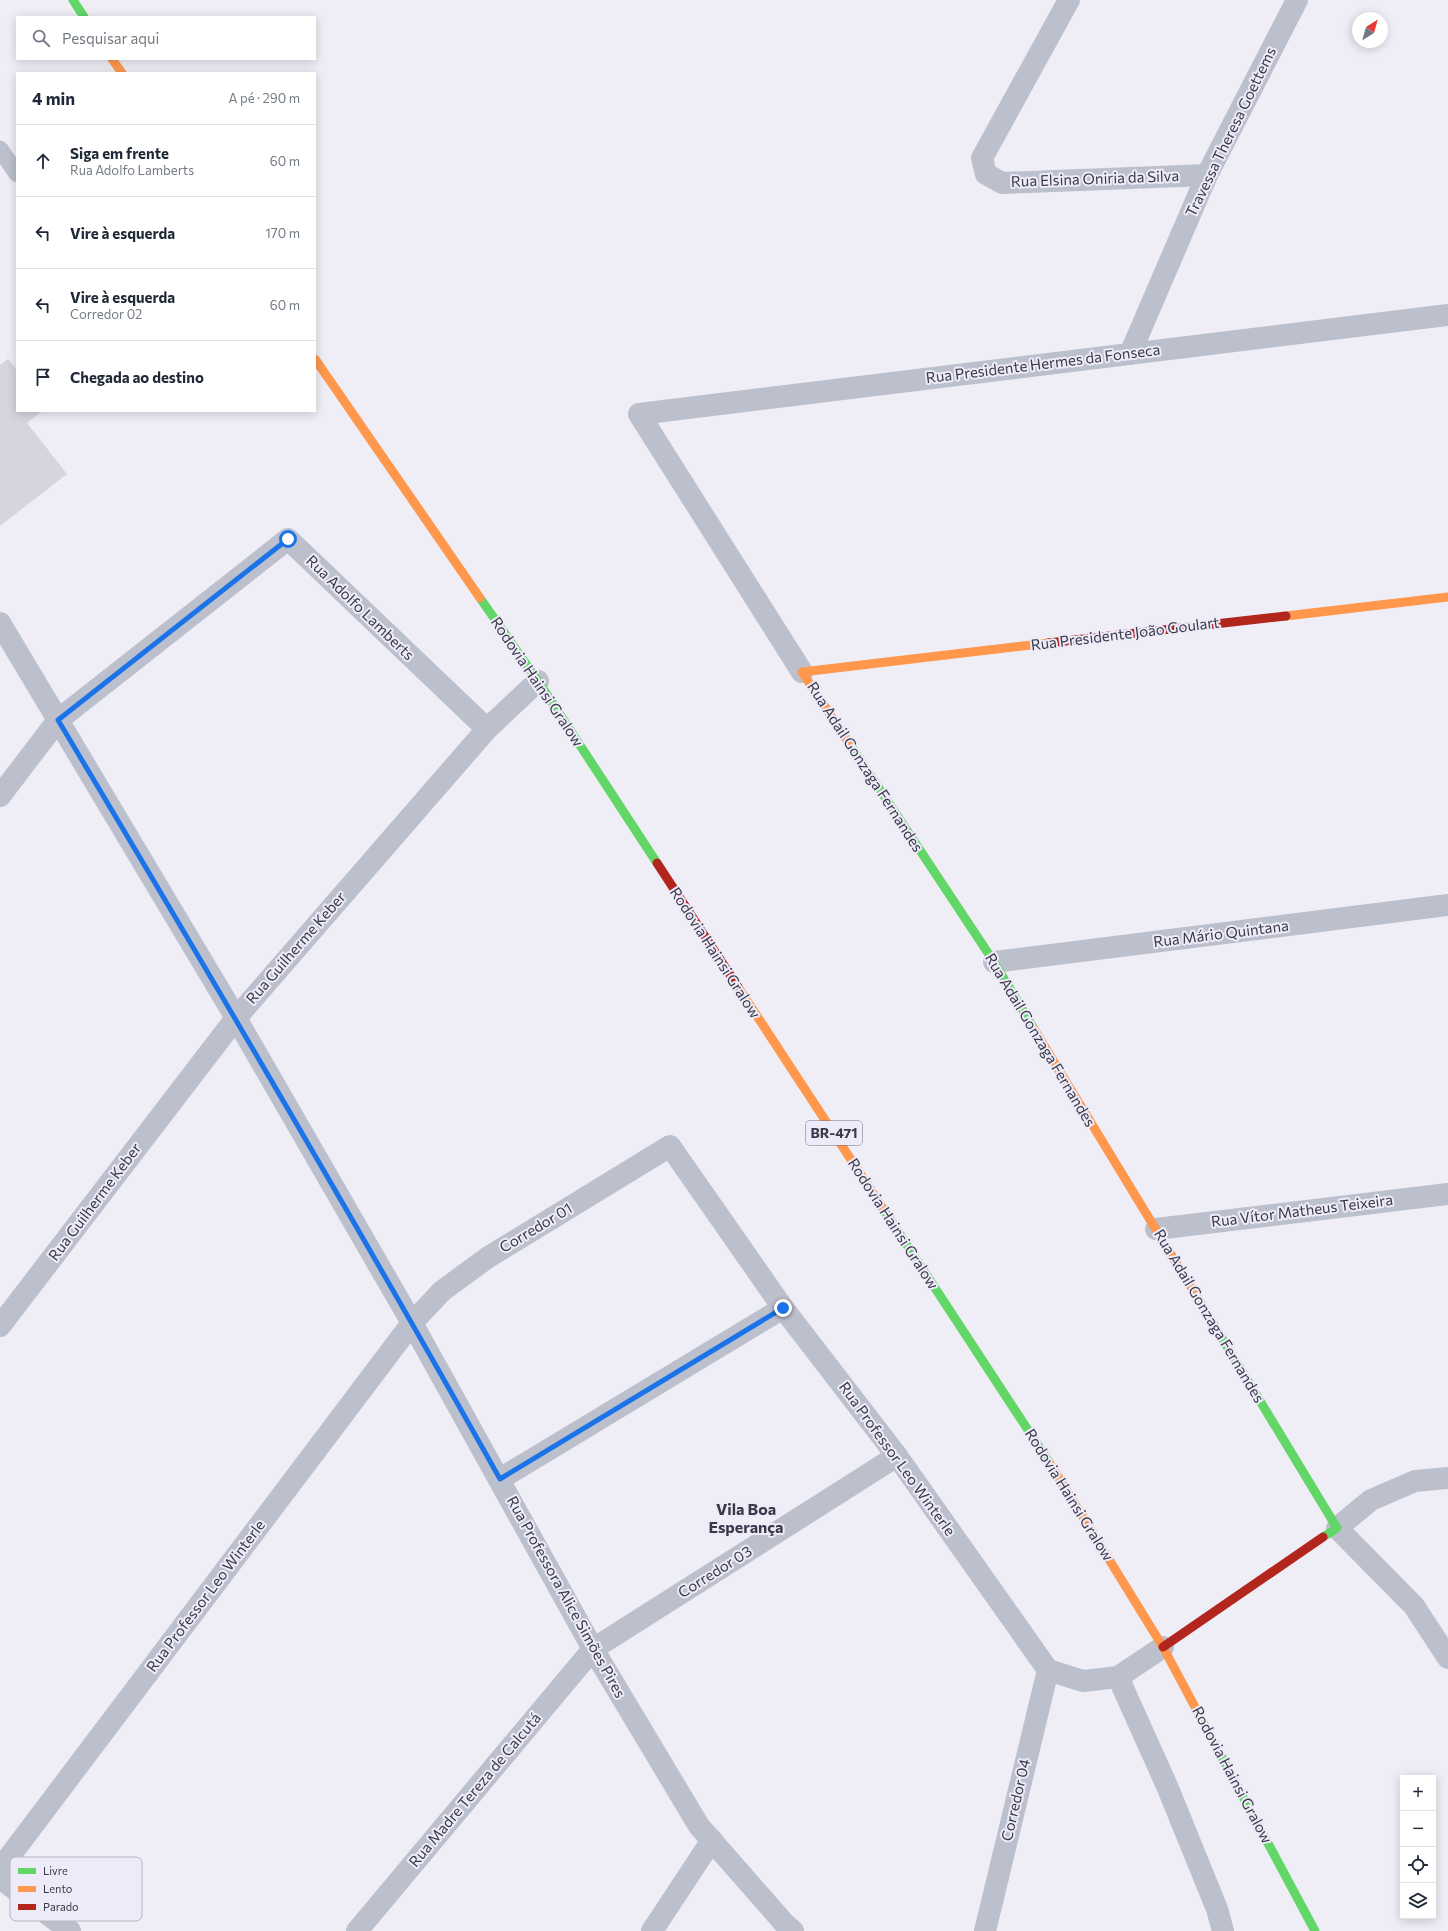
<!DOCTYPE html>
<html lang="pt">
<head>
<meta charset="utf-8">
<style>
	:root { --surface:#fff; --page:#f6f6f7; --text:#1f2937; --muted:#747a83; --line:#e0e1e3 }
	body { margin:0; font-family:Commissioner,sans-serif; background:var(--page); color:var(--text) }
	.controls { position:absolute; right:12px; bottom:12px; display:grid; overflow:hidden; border-radius:0px; box-shadow:0 2px 10px #0003 }
	.controls button { width:36px; height:36px; display:grid; place-items:center; padding:0; border:0; border-bottom:1px solid var(--line); background:var(--surface); color:var(--text); font:20px sans-serif }
	.compass { position:absolute; left:1352px; top:12px; width:36px; height:36px; border-radius:50%; background:var(--surface); box-shadow:0 2px 10px #0003; rotate:37deg }
	.stop { position:absolute; width:12px; height:12px; margin:-9px; border:3px solid #1a73e8; border-radius:50%; background:#fff }
	.stop.end { background:#1a73e8; border-color:#fff; box-shadow:0 1px 4px #0008 }
	.list { margin:0; padding:0; list-style:none }
	h2 { display:flex; justify-content:space-between; align-items:center; height:52px; margin:0; padding:0 16px; font-size:17px }
	h2 small { font-size:13px; font-weight:400; color:var(--muted) }
	.list li { display:grid; grid-template-columns:26px 1fr auto; gap:12px; align-items:center; box-sizing:border-box; height:72px; padding:0 16px; border-top:1px solid var(--line) }
	.list b { display:block; font-size:15px; white-space:nowrap }
	.list p { margin:0; font-size:13px; white-space:nowrap; color:var(--muted) }
	.list em { font-size:13px; font-style:normal; color:var(--muted) }
	.icon { flex:none; width:22px; height:22px; fill:none; stroke:currentColor; stroke-width:2; stroke-linecap:round; stroke-linejoin:round }
	.map { position:relative; flex:none; width:1448px; height:1931px; overflow:hidden }
	.search { position:absolute; background:var(--surface); box-shadow:0 2px 10px #0003; left:16px; top:16px; width:300px; height:44px; display:flex; align-items:center; gap:10px; box-sizing:border-box; padding:0 14px; border-radius:0px; color:var(--muted); font-size:15px }
	.panel { position:absolute; background:var(--surface); box-shadow:0 2px 10px #0003; left:16px; top:72px; width:300px; height:340px; border-radius:0px }
	.map>svg:first-child { display:block }
	.building { fill:#d8d4dd }
	.lines { fill:none; stroke-linecap:round; stroke-linejoin:round }
	.lane { stroke:#bcc0cd; stroke-width:17 }
	.street { stroke:#bcc0cd; stroke-width:22 }
	.fast { stroke:#63d668; stroke-width:9 }
	.slow { stroke:#ff974d; stroke-width:9 }
	.jam { stroke:#b3261e; stroke-width:9 }
	.route { stroke:#1a73e8; stroke-width:5 }
	.labels { text-anchor:middle; stroke-width:4; stroke-linejoin:round; paint-order:stroke }
	.shield { fill:#edebf9; stroke:#706e7c; stroke-width:1 }
	.shield-label { font-size:14px; font-weight:bold; fill:#3b3947 }
	.street-label { font-size:15px; fill:#3b3947; stroke:#edebf9 }
	.neighbourhood-label { font-size:16px; font-weight:bold; fill:#3b3947; stroke:#edebf9 }
	.key { fill:#edebf9; stroke:#b8b6c4; stroke-width:1 }
	.key-label { font-size:11px; fill:#3b3947 }
</style>
</head>
<body>
<div class="map">
<svg width="1448" height="1931" viewBox="0 0 1448 1931">
	<rect width="100%" height="100%" fill="#efeef6"/>
	<path class="building" d="M8,359l9,11v41h25l-15,12 40,51 -67,52v-161z"/>
	<g class="lines">
		<path class="lane" d="M0,149l17,25"/>
		<g class="street">
			<path d="M1069,0l-87,158 4,16 16,9 205,-8"/>
			<path d="M1130,354l77,-179 90,-175"/>
			<path d="M0,623l236,395 176,305 181,326 106,177 85,97 9,8"/>
			<path d="M802,672l-163,-258 809,-99"/>
			<path d="M0,796l58,-76 230,-181 199,190"/>
			<path d="M994,962l454,-57"/>
			<path d="M1156,1229l292,-35"/>
			<path d="M0,1326l236,-308 251,-289 51,-48"/>
			<path d="M1448,1478l-33,3 -44,19 -34,28 77,78 34,52"/>
			<path d="M500,1479l283,-171"/>
			<path d="M1118,1677l49,109 50,123 6,22"/>
			<path d="M0,1869l412,-546 30,-32 45,-33 183,-112 113,162 114,148 151,214 35,11 35,-4 45,-30"/>
			<path d="M0,1878l70,53"/>
			<path d="M357,1931l236,-282 304,-193"/>
			<path d="M652,1931l60,-91"/>
			<path d="M985,1931l63,-261"/>
		</g>
		<g class="fast">
			<path d="M73,0l11,17"/>
			<path d="M480,598l58,83 119,182"/>
			<path d="M849,743l145,219 40,67"/>
			<path d="M882,1207l167,255"/>
			<path d="M1214,1325l123,203 -14,9"/>
			<path d="M1219,1752l96,179"/>
		</g>
		<g class="slow">
			<path d="M112,59l10,14"/>
			<path d="M315,359l165,239"/>
			<path d="M1286,616l162,-19"/>
			<path d="M849,743l-47,-71 246,-29"/>
			<path d="M738,987l144,220"/>
			<path d="M1034,1029l180,296"/>
			<path d="M1049,1462l114,185 56,105"/>
		</g>
		<g class="jam">
			<path d="M1048,643l238,-27"/>
			<path d="M657,863l81,124"/>
			<path d="M1163,1647l160,-110"/>
		</g>
	</g>
	<g class="lines">
		<path class="route" d="M288,539l-230,181c150,251 299,504 442,759l283,-171"/>
	</g>
	<g class="labels">
		<rect class="shield" x="806" y="1121" width="56" height="24" rx="3"/>
		<g class="shield-label">
			<text x="834" y="1138">BR-471</text>
		</g>
		<g class="street-label">
			<text transform="translate(1231 132) rotate(-64)" y="5">Travessa Theresa Goettems</text>
			<text transform="translate(1095 179) rotate(-2)" y="5">Rua Elsina Oniria da Silva</text>
			<text transform="translate(1043 364) rotate(-7)" y="5">Rua Presidente Hermes da Fonseca</text>
			<text transform="translate(360 608) rotate(44)" y="5">Rua Adolfo Lamberts</text>
			<text transform="translate(1125 634) rotate(-7)" y="5">Rua Presidente João Goulart</text>
			<text transform="translate(537 682) rotate(56)" y="5">Rodovia Hainsi Gralow</text>
			<text transform="translate(865 767) rotate(57)" y="5">Rua Adail Gonzaga Fernandes</text>
			<text transform="translate(1221 934) rotate(-7)" y="5">Rua Mário Quintana</text>
			<text transform="translate(296 948) rotate(-49)" y="5">Rua Guilherme Keber</text>
			<text transform="translate(715 953) rotate(57)" y="5">Rodovia Hainsi Gralow</text>
			<text transform="translate(1040 1040) rotate(59)" y="5">Rua Adail Gonzaga Fernandes</text>
			<text transform="translate(95 1202) rotate(-53)" y="5">Rua Guilherme Keber</text>
			<text transform="translate(1302 1211) rotate(-7)" y="5">Rua Vítor Matheus Teixeira</text>
			<text transform="translate(893 1224) rotate(57)" y="5">Rodovia Hainsi Gralow</text>
			<text transform="translate(536 1228) rotate(-31)" y="5">Corredor 01</text>
			<text transform="translate(1209 1316) rotate(59)" y="5">Rua Adail Gonzaga Fernandes</text>
			<text transform="translate(897 1459) rotate(54)" y="5">Rua Professor Leo Winterle</text>
			<text transform="translate(1069 1495) rotate(58)" y="5">Rodovia Hainsi Gralow</text>
			<text transform="translate(715 1572) rotate(-32)" y="5">Corredor 03</text>
			<text transform="translate(206 1596) rotate(-53)" y="5">Rua Professor Leo Winterle</text>
			<text transform="translate(566 1597) rotate(61)" y="5">Rua Professora Alice Simões Pires</text>
			<text transform="translate(1232 1775) rotate(62)" y="5">Rodovia Hainsi Gralow</text>
			<text transform="translate(475 1790) rotate(-50)" y="5">Rua Madre Tereza de Calcutá</text>
			<text transform="translate(1016 1800) rotate(-77)" y="5">Corredor 04</text>
		</g>
		<g class="neighbourhood-label">
			<text x="746" y="1515">Vila Boa<tspan x="746" dy="18">Esperança</tspan></text>
		</g>
	</g>
	<rect x="10" y="1857" width="132" height="64" rx="6" class="key"/>
	<rect x="18" y="1868" width="18" height="6" fill="#63d668"/>
	<rect x="18" y="1886" width="18" height="6" fill="#ff974d"/>
	<rect x="18" y="1904" width="18" height="6" fill="#b3261e"/>
	<g class="key-label">
		<text x="43" y="1875">Livre</text>
		<text x="43" y="1893">Lento</text>
		<text x="43" y="1911">Parado</text>
	</g>
</svg>
<div class="controls">
<button>+</button>
<button>−</button>
<button><svg class="icon" aria-label="locate" viewBox="0 0 24 24"><circle cx="12" cy="12" r="6"/><path d="M12 2v4M12 18v4M2 12h4M18 12h4"/></svg></button>
<button><svg class="icon" aria-label="layers" viewBox="0 0 24 24"><path d="M12 4l9 5-9 5-9-5zM3 14l9 5 9-5"/></svg></button>
</div>
<svg class="compass" viewBox="-18 -18 36 36"><path d="M0-13l5 13h-10z" fill="#e53935"/><path d="M0 13l5-13h-10z" fill="#747a83"/></svg>
<div class="stop" style="left:288px;top:539px"></div>
<div class="stop end" style="left:783px;top:1308px"></div>
<div class="search"><svg class="icon" aria-label="search" viewBox="0 0 24 24"><circle cx="10" cy="10" r="6"/><path d="M15 15l6 6"/></svg>Pesquisar aqui</div>
<section class="panel">
<h2>4 min<small>A pé · 290 m</small></h2>
<ul class="list">
<li><svg class="icon" aria-label="ahead" viewBox="0 0 24 24"><path d="M12 20V5M6 11l6-6 6 6"/></svg><div><b>Siga em frente</b><p>Rua Adolfo Lamberts</p></div><em>60 m</em></li>
<li><svg class="icon" aria-label="left" viewBox="0 0 24 24"><path d="M17 20v-9H6M10 6l-5 5 5 5"/></svg><div><b>Vire à esquerda</b></div><em>170 m</em></li>
<li><svg class="icon" aria-label="left" viewBox="0 0 24 24"><path d="M17 20v-9H6M10 6l-5 5 5 5"/></svg><div><b>Vire à esquerda</b><p>Corredor 02</p></div><em>60 m</em></li>
<li><svg class="icon" aria-label="arrive" viewBox="0 0 24 24"><path d="M6 21V4h12l-3 4 3 4H6"/></svg><div><b>Chegada ao destino</b></div></li>
</ul>
</section>
</div>
</body>
</html>
